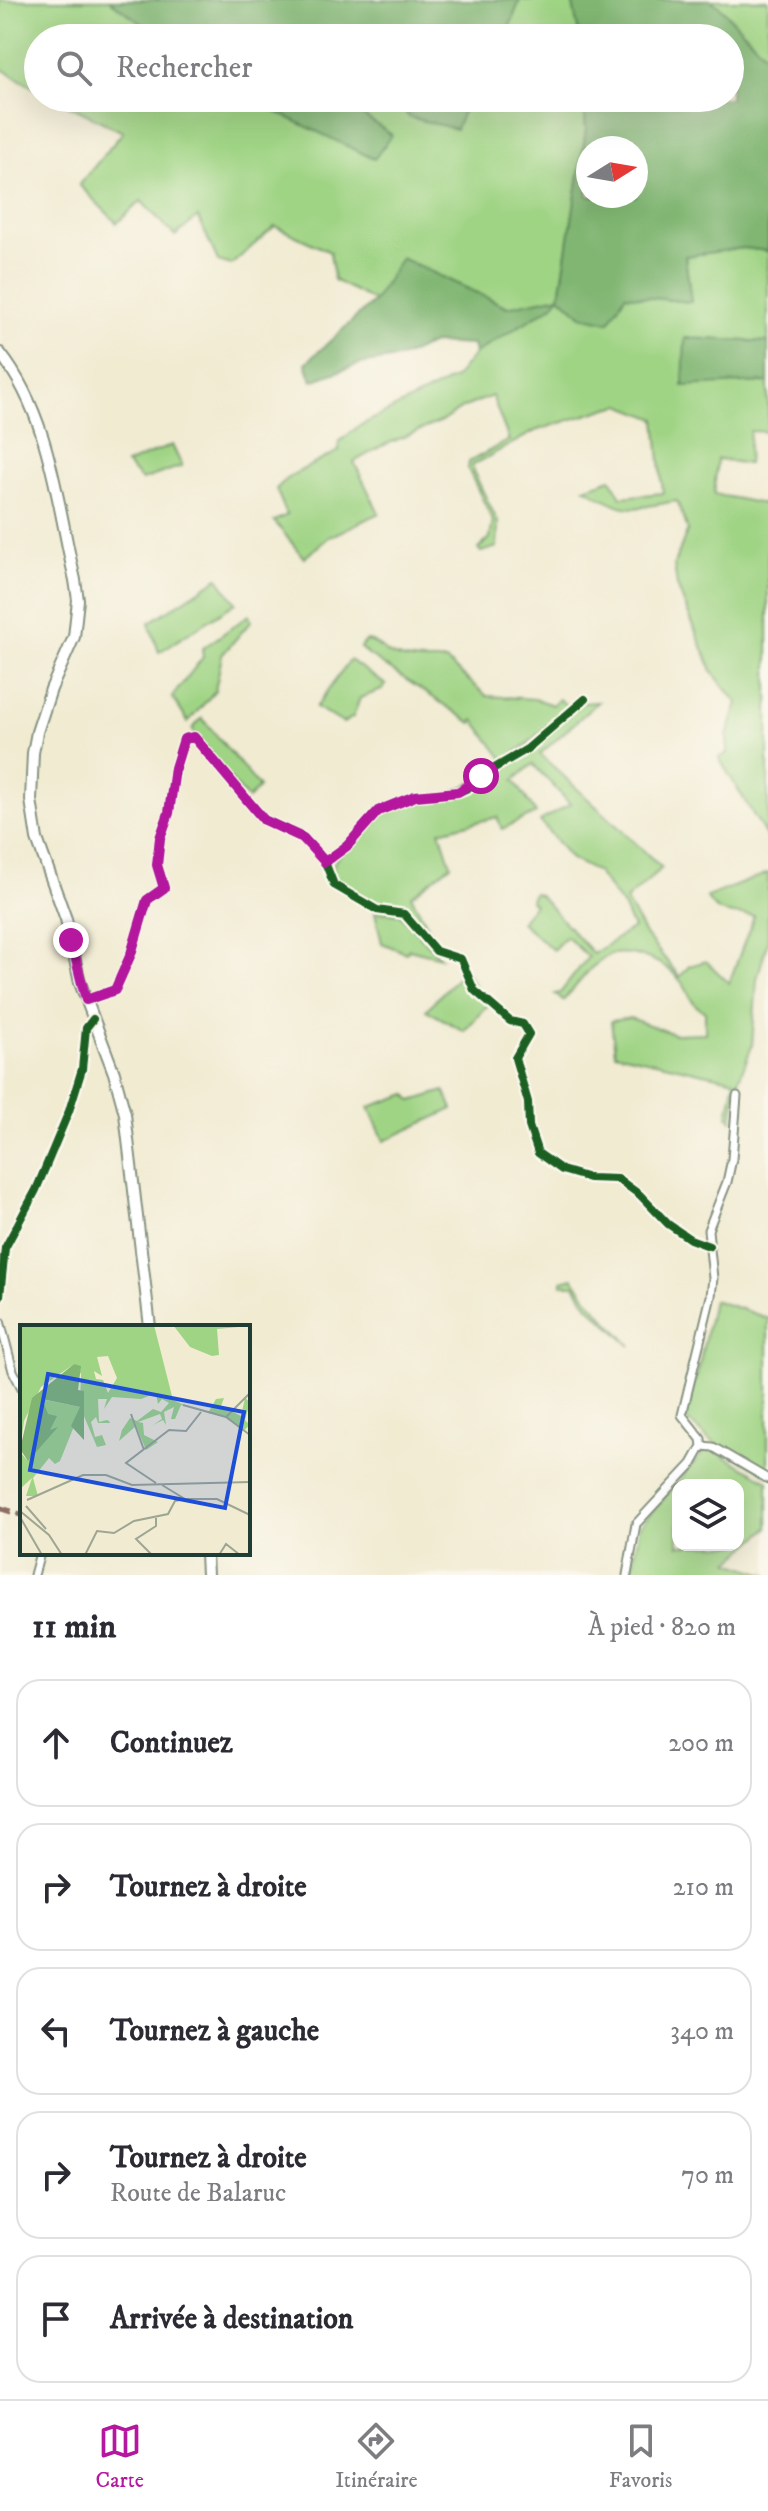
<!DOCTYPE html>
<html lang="fr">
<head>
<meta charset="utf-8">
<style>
	:root { --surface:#fff; --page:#f7f7f7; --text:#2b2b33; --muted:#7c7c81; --line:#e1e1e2; --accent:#b5179e }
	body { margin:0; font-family:"IM FELL DW Pica",serif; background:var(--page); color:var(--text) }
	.controls { position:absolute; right:24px; bottom:24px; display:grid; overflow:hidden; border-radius:16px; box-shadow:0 8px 32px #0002 }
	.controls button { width:72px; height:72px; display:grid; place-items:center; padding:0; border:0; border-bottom:2px solid var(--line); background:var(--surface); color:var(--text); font:40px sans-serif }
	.compass { position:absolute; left:576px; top:136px; width:72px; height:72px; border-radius:50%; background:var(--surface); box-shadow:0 8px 32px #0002; rotate:79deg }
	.stop { position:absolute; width:24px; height:24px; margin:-18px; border:6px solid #b5179e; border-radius:50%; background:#fff }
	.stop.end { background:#b5179e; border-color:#fff; box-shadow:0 2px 8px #0008 }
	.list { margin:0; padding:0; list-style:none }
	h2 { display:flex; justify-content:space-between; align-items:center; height:104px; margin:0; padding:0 32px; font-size:34px }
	h2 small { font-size:26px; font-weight:400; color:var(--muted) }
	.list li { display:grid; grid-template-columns:52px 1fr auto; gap:24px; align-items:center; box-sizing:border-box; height:128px; margin:0 16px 16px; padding:0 16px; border:2px solid var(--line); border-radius:24px }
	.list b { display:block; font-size:30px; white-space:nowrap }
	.list p { margin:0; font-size:26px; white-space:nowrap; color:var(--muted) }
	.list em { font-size:26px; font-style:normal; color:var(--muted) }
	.icon { flex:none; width:44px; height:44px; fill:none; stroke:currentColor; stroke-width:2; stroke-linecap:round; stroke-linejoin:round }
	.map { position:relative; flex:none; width:768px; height:1575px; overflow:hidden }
	.search { position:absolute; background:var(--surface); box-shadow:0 8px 32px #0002; left:24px; right:24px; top:24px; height:88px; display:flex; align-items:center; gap:20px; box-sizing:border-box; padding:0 28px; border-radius:44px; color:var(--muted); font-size:30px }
	.sheet { height:824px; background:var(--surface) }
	nav { display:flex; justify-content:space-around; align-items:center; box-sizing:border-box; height:112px; border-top:2px solid var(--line); background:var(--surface); font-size:22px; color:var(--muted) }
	nav a { display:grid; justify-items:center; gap:4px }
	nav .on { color:var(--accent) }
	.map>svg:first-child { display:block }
	.green { fill:#a0d485; stroke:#60885c; stroke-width:2; fill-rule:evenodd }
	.forest { fill:#80b672; stroke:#507a53; stroke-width:2; fill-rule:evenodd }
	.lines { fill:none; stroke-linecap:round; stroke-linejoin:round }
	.street-casing { stroke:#889483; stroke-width:11 }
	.secondary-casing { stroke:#889483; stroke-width:14 }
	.street { stroke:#fff; stroke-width:7 }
	.secondary { stroke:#fff; stroke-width:10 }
	.quiet { stroke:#8d6e63; stroke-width:6; stroke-dasharray:12 6; stroke-linecap:butt }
	.cycleway-casing { stroke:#fbf7ec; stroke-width:13 }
	.cycleway { stroke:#1b5e20; stroke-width:8 }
	.route { stroke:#b5179e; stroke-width:10 }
	.inset-road { fill:none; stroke:#9da593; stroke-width:2 }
	.view { fill:#1d4ed8; fill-opacity:0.15; stroke:#1d4ed8; stroke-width:4 }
	.inset-edge { fill:none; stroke:#1f3d34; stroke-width:4 }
</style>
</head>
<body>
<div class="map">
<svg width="768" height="1575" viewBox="0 0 768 1575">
	<rect width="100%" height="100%" fill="#fbf7ec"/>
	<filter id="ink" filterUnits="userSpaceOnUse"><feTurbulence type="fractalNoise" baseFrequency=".0125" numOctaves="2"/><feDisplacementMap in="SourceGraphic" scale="16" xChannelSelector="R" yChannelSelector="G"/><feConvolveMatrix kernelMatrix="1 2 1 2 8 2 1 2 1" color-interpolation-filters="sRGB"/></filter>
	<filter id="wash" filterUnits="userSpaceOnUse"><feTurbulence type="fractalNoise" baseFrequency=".006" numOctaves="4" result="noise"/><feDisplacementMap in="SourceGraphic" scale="32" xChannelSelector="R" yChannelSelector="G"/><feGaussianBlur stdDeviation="1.8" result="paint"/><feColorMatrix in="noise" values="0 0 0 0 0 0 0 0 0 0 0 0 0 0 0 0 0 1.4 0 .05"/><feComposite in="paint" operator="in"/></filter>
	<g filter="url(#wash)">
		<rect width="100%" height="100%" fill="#f1ebd2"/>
		<g class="green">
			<path d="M0,0h109l53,38h-124v52l-38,-22z"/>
			<path d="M520,0h52l8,38h-81l10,-10z"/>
			<path d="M710,0h58v57l-49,-51z"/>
			<path d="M54,98h193l145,37 -55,-37h58l15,19 56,-13 -1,-6h119l2,32 -26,166 22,20 27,6 16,-27 66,7 -6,-46 58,-8 25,3v91l-82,-4 -3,47 85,-3v50l-18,-1 -2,33 -31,-5 -3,35 54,11v334l-49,-81 9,-5 -1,-17 11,-33 -25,-30 -36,-87 -3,-22 14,-34 -11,-29c-50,8 -46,14 -92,-13l26,-9 10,18 42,-4 -7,-74 -35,-14 -13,3 -73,23 -62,34 -1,4 26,53 -1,25 -16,5 -3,-3 12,-11 3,-17 -25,-52 1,-7 40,-22 -17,-44 -30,12 -20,13 -60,25 -28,16 25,51 -50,24 -25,21 -30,-37 13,-6 -11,-26 14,-13 49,-25v-9l20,-16 96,-48 20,-25 77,-47 7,-10 -51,11 -107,-49 -27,43 -40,-21 -4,-28 -55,-26 -44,39 -13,-4 -20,-44 -23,19 -34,-35 -24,22 -38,-38 44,-53z"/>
			<path d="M172,445l10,21 -40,14 -16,-16z"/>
			<path d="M218,578l18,25 -77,49 -10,-29z"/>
			<path d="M249,615l2,6 -29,34 -7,36 -27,31 -16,-25 31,-40 -1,-8z"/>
			<path d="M366,641c11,0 17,11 28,15 17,6 35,5 52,5l41,35 48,3 18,6 6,-6 10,8 -45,40 -20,13 -30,-40 -2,3 -105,-69 -7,-6z"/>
			<path d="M350,660l36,25 -4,5 -22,8 -7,19 -10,6 -27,-16z"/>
			<path d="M598,702l-58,52 122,114 -36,32 20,36 34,41 9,-11 17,-5 23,22 25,-67c-18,-2 -40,0 -47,-19l61,-24v67l-11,39 -5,67 -13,33 -7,41 -4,-4 7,-36 -120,-27 -4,-32 19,-3 44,16 31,-1v-21c-18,-11 -12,-14 -22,-28 -16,-23 -46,-33 -73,-30l-19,14 -28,33 -8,-7 5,-1 28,-36 -22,-21 -13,14 -32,-28 13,-18 -4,-3 4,-8 6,2 53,59 40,-26 -9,-20 -27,-36 -26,-13 -31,-38 30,-17 -37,-40 -19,16 22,33 -34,16 -5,-12 -57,14 11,34 -40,31 30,55c-14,-9 -21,-30 -35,-37 -7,-4 -18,-3 -26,-5 -20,-5 -58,-26 -44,-50l42,-46 36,-14 34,-4 63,-33 71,-59z"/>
			<path d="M202,718l57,69 -11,12 -28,-31 -28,-39z"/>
			<path d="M375,912l25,2 40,43 -31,-8 -3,4 -24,-10z"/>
			<path d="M464,970l24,35 -24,26 -38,-21z"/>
			<path d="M445,1091l8,18 -69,32 -15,-34 38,-13 5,7z"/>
			<path d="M573,1278l20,27 38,41 -43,-40 -13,-21h-13v-4z"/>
			<path d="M713,1300l55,18v157l-59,-35 -22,-20 -2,-7 13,-42z"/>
			<path d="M710,1448l58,33v47l-38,34 38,13h-137l9,-49 65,-76zM678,1485h60v60h-60z"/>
		</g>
		<g class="forest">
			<path d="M109,0h411l-11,28 -10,10h-337z"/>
			<path d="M572,0h138l9,6 49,51v194l-25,-3 -58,8 6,46 -66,-7 -16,27 -27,-6 -22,-20 -8,10 -77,47 -2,-8 -40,-2 -30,14 -44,7 -47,17 -6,-18 68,-62 27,-43 106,49 53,-11 26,-166 -2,-32h146v-60h-150zM636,148v48h-48v-48z"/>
			<path d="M247,98h90l55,37 -18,24z"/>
			<path d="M395,98h70l1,6 -10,25 -47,-12z"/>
			<path d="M685,338l83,4v40l-85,4z"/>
		</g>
	</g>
	<g filter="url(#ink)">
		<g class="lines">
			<g class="street-casing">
				<g id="street">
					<path d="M325,862l22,-16 31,-35 37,-15 43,-4 10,-4 13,-12 46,-27 58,-50"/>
					<path d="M86,1000l29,-10 16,-36 16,-54 17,-12 -7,-23 3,-27 9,-25 6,-45 9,-29 10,-2 70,83 39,18 22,24 9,23 43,25 27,4 32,37 25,8 13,31 36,31 13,3 6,10 -14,24 13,44 1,24 9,27 24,17 27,8 29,1 22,16 28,29 22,15 19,7"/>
					<path d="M0,1296l5,-48 31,-58 33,-79 13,-42 4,-41 7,-9"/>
					<path d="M0,1321l13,50 9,17"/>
					<path d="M702,1446l11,1 55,32"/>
					<path d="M34,1575l6,-22"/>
					<path d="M627,1575l9,-51 56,-60 10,-18 -1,-7 -19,-24 29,-119 2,-18 -5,-48 19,-48 5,-23 5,-63"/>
				</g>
			</g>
			<g class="secondary-casing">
				<g id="secondary">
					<path d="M0,353c50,63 57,150 75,227l3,20 -4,37 -23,52 -14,43 -4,21 -2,47 6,39 29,80 14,64 34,90 11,41 25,213"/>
					<path d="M206,1553l1,22"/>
				</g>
			</g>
			<use href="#street" class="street"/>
			<use href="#secondary" class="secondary"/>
			<path class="quiet" d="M0,1508l22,7"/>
			<g class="cycleway-casing">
				<g id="cycleway">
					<path d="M325,862l22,-16 31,-35 37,-15 43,-4 10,-4 13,-12 46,-27 58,-50"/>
					<path d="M86,1000l29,-10 16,-36 16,-54 17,-12 -7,-23 3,-27 9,-25 6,-45 9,-29 10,-2 70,83 39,18 22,24 9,23 43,25 27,4 32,37 25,8 13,31 36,31 13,3 6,10 -14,24 13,44 1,24 9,27 24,17 27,8 29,1 22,16 28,29 22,15 19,7"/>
					<path d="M0,1296l5,-48 31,-58 33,-79 13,-42 4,-41 7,-9"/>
				</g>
			</g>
			<use href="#cycleway" class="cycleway"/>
		</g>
	</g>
	<g class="lines" filter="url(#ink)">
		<path class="route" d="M71,940l15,60 29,-10 16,-36 16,-54 17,-12 -7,-23 3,-27 9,-25 6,-45 9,-29 10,-2 70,83 39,18 22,24 22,-16 31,-35 37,-15 43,-4 23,-16"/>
	</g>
	<g transform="translate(20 1325)">
		<rect width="230" height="230" fill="#f1ebd2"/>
		<path d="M0,0h134l19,75 13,6 -5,-1 -6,14h-4l3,-12 -10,5 2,13 -3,-5 -10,5 9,-6 -2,-5 -22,8 5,1 1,12 14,7 -12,8 -10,-24 -17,15 3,-11 8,-12 7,3 16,-12 8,3 8,-9 -7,-4 -4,5 -2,-11 -15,6 -29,-2 -8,12 3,-10h-9l1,23 8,-2 2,1 1,2h-12l-2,-6 -5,5 4,15 7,-2 4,10 -9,2 -16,-38 -21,52 -5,3 -6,-6 -16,20 5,18h-12l6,-18 -12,11v-37l7,8 22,-29 -8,-32 39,8 1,-33 -7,-10 -33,23 -17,34 -4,28zM88,31l9,22 -9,15 -5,-13 -7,-1 -2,-8 8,5 -5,-19zM153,0h77v1l-33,3 2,26 -7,1 -22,-9zM204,73l-3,8 20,10 4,-18 5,4 -5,18 5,5 -7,6 -17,-15 -18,-3 8,-14z" fill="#a0d485" fill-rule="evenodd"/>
		<path d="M54,39l7,2 -3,24 6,1v49l-13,-14 9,-19 -38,-8 6,15 9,2 -7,14 8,-3 -30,34 -8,-12 12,-51z" fill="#80b672"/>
		<path class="inset-road" d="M163,80l43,12 24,18M111,89l13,36M206,92l24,-24M136,158l-30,-20 43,-33 17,1 15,-19M142,160l23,14h32l33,16M7,175l56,-25h23l26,10 118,-3M6,181l20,23M0,186l29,24 13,20M0,192l22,38M65,230l12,-24 17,2 20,-12 34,-7 7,-13 10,-2M132,230l-16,-16 20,-13v-8M199,230l7,-11 14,11"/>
		<path class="view" d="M28,49l196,38 -19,96 -195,-38z"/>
		<rect width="230" height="230" class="inset-edge"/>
	</g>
</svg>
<div class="controls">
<button><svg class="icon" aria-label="layers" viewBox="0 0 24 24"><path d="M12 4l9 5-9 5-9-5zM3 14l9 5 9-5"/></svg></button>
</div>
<svg class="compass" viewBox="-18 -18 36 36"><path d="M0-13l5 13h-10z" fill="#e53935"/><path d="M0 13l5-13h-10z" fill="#7c7c81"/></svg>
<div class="stop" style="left:481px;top:776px"></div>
<div class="stop end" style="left:71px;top:940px"></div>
<div class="search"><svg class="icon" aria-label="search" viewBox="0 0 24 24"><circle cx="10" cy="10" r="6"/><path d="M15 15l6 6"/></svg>Rechercher</div>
</div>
<section class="sheet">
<h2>11 min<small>À pied · 820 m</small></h2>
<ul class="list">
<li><svg class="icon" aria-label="ahead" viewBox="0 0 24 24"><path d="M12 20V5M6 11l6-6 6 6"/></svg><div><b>Continuez</b></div><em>200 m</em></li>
<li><svg class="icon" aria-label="right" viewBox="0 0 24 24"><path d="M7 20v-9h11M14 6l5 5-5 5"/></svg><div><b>Tournez à droite</b></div><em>210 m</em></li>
<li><svg class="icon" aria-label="left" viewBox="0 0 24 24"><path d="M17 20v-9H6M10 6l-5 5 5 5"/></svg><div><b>Tournez à gauche</b></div><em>340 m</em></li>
<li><svg class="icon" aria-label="right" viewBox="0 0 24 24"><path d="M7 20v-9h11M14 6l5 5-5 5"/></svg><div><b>Tournez à droite</b><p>Route de Balaruc</p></div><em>70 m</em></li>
<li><svg class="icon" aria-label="arrive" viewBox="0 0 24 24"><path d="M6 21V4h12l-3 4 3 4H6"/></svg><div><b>Arrivée à destination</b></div></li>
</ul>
</section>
<nav>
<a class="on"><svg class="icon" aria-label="map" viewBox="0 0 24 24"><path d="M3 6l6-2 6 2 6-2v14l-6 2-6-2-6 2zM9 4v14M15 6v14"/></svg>Carte</a>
<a><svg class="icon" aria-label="directions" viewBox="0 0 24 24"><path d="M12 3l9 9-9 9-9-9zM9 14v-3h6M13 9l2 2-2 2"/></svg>Itinéraire</a>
<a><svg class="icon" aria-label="saved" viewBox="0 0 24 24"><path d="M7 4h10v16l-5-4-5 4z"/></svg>Favoris</a>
</nav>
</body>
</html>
